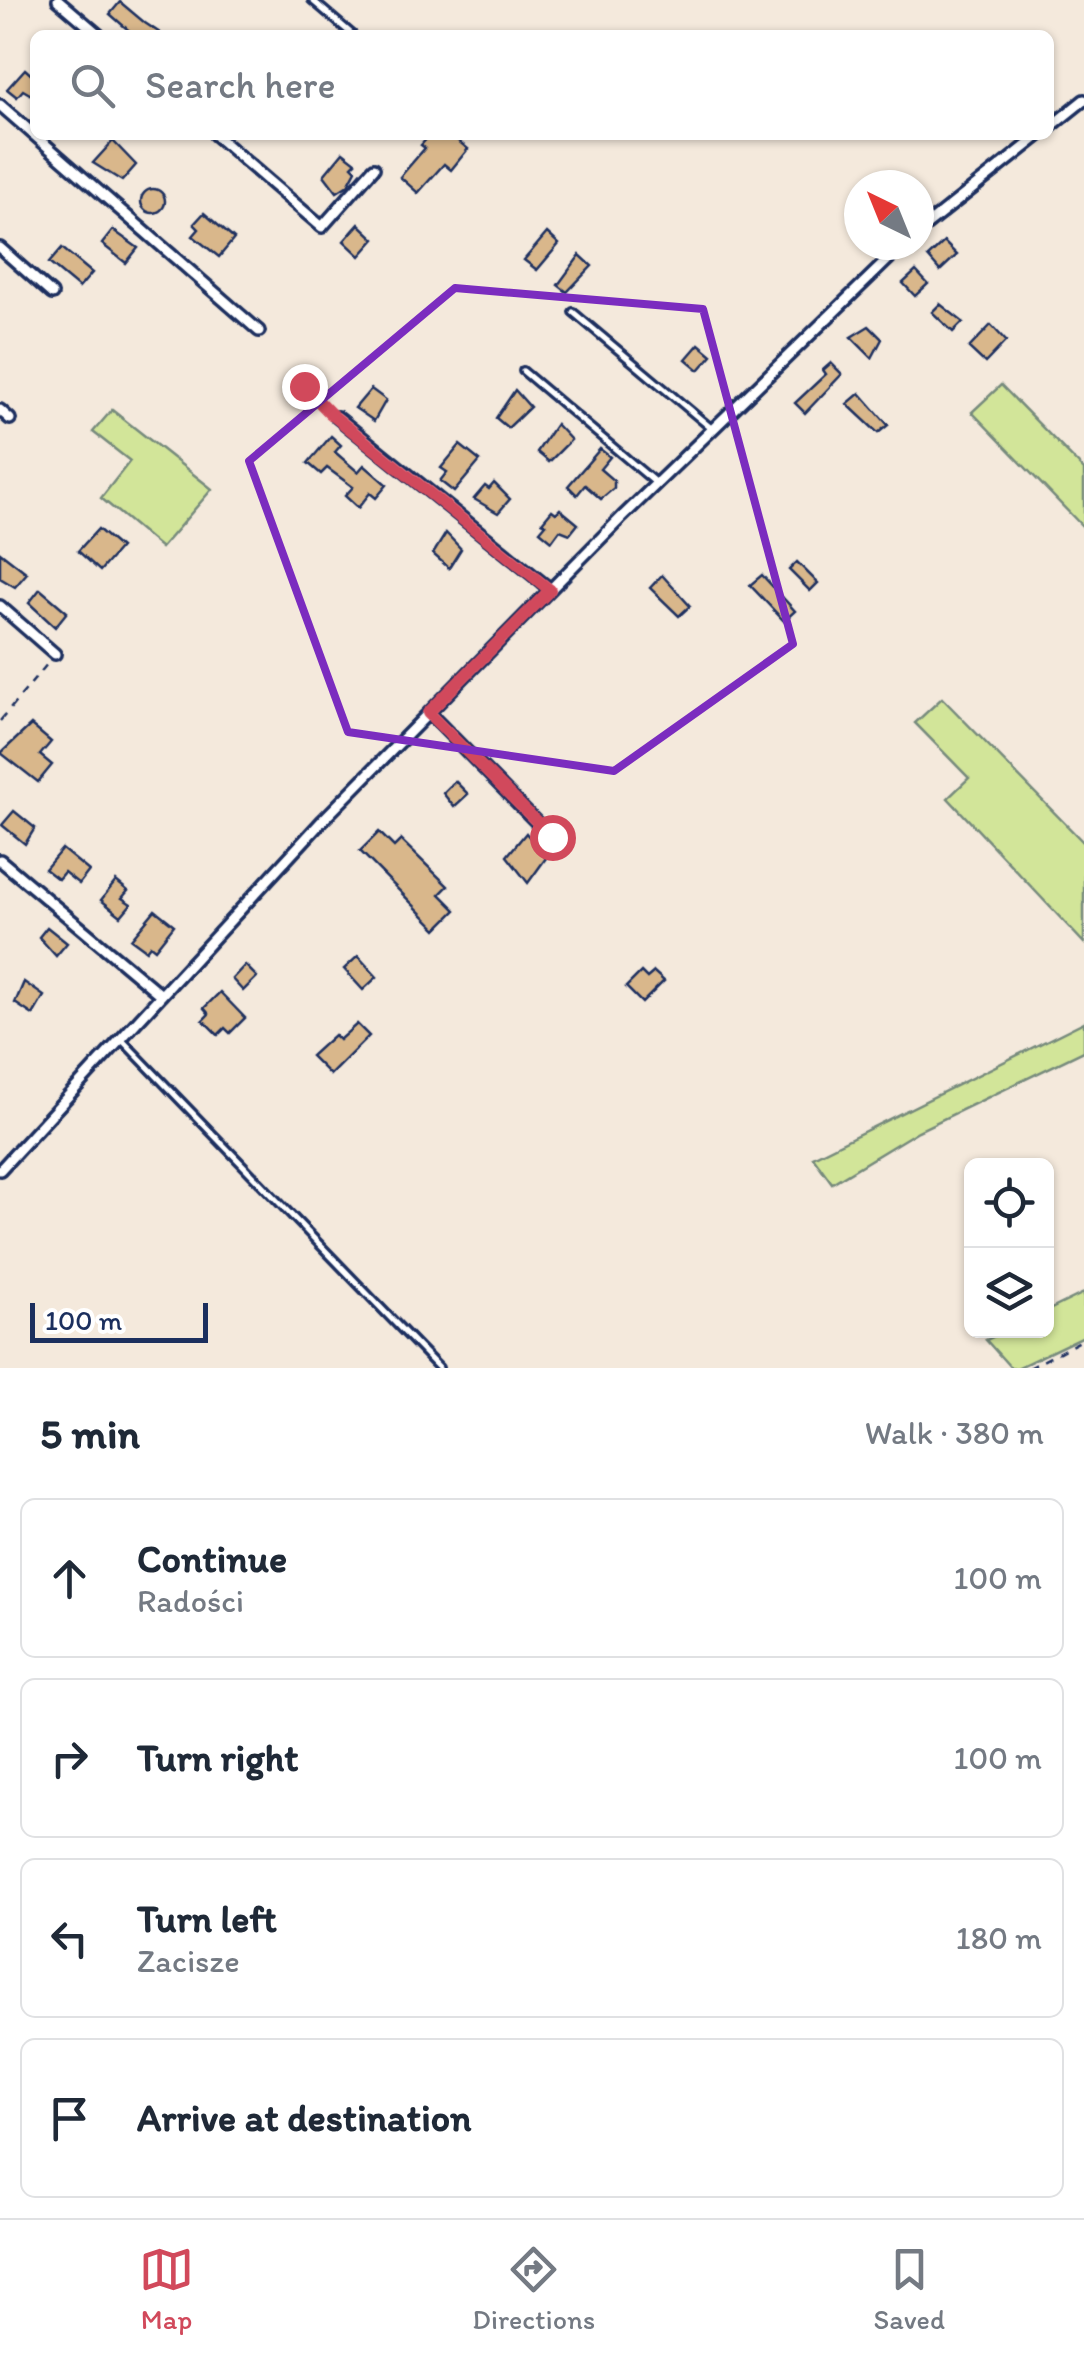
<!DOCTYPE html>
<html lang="en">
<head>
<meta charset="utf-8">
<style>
	:root { --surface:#fff; --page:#f6f6f7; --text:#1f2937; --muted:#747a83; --line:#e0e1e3; --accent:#d1495b }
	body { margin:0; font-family:Itim,sans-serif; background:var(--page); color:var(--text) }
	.controls { position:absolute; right:30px; bottom:30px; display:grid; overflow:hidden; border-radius:15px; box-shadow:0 2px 8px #0004 }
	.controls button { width:90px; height:90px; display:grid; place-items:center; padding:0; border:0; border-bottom:2px solid var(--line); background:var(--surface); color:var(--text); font:50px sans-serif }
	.compass { position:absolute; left:844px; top:170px; width:90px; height:90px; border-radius:50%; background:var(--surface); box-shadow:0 2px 8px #0004; rotate:317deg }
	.scale { position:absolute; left:30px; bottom:25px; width:178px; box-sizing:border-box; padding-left:10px; border:5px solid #1b2f5e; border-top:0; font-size:28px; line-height:35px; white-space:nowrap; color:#1b2f5e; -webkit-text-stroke:8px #fff; paint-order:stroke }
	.stop { position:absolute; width:30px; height:30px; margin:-22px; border:8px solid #d1495b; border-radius:50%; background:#fff }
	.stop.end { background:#d1495b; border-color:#fff; box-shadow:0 2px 10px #0008 }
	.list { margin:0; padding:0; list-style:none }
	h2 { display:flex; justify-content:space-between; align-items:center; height:130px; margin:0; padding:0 40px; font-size:42px }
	h2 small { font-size:32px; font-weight:400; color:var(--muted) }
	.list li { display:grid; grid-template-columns:65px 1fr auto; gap:30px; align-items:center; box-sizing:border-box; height:160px; margin:0 20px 20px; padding:0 20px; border:2px solid var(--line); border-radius:15px }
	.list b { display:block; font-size:38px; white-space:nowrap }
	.list p { margin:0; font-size:32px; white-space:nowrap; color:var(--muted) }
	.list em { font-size:32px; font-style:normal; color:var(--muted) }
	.icon { flex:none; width:55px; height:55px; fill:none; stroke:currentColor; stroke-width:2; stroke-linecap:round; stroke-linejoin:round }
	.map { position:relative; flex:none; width:1084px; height:1368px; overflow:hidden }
	.search { position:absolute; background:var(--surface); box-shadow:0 2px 8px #0004; left:30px; right:30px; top:30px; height:110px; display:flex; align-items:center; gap:25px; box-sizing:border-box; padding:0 35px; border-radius:15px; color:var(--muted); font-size:38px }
	.sheet { height:850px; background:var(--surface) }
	nav { display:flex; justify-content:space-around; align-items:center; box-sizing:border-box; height:140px; border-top:2px solid var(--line); background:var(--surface); font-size:28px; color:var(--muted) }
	nav a { display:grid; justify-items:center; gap:5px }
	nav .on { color:var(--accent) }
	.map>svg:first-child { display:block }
	.green { fill:#d2e599; stroke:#768a7c; stroke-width:2.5 }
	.building { fill:#d9b78b; stroke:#1b2f5e; stroke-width:2.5 }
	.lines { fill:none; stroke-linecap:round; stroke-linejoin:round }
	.lane-casing { stroke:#1b2f5e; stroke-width:12 }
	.street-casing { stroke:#1b2f5e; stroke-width:16 }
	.path { stroke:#1b2f5e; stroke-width:2.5; stroke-dasharray:8 8; stroke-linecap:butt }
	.lane { stroke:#fff; stroke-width:5 }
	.street { stroke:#fff; stroke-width:9 }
	.route { stroke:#d1495b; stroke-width:12 }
	.marked { fill:none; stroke:#7b2cbf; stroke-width:8; stroke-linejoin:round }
</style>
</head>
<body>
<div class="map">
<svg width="1084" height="1368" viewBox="0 0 1084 1368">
	<rect width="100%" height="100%" fill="#f4e9dc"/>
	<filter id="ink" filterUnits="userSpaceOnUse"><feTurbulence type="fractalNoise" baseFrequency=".01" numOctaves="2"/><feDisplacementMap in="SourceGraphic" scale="20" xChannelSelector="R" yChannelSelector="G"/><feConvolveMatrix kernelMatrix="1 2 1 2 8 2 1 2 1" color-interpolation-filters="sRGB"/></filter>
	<g filter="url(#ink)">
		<g class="green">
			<path d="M1001,385l83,85v58l-112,-116z"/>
			<path d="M112,410l100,79 -51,59 -60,-50 29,-37 -37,-29z"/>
			<path d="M942,698l142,145v100l-136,-145 21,-20 -54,-55z"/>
			<path d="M1084,1022v29l-166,80 -86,52 -19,-26z"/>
			<path d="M1084,1293v43l-67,32h-6l-25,-28 20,-9 40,-1 1,-19z"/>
		</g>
		<g class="building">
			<path d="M120,2l25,21 18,12h-29l-24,-21z"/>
			<path d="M25,69l10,9v19l-12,-7 -6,7 -10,-8z"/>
			<path d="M430,135h21l17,14 -17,21 -7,-6 -26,29 -18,-16 25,-29 -4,-3z"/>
			<path d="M113,141l23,24 -14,16 -29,-18z"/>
			<path d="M343,152l13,10 -4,4 4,4 -8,15 -11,7 -13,-17z"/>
			<circle cx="153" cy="201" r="12"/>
			<path d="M204,213l30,26 -15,18 -26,-21 6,-7 -5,-5z"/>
			<path d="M359,224l16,15 -15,17 -16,-15z"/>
			<path d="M113,230l25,18 -12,15 -24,-19z"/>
			<path d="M547,233l12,11 -22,26 -13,-10z"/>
			<path d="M944,242l13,13 -17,16 -12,-14z"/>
			<path d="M62,248l30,25 -13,15 -30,-25z"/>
			<path d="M580,255l12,11 -25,26 -9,-7z"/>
			<path d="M916,271l12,13 -13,12 -12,-13z"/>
			<path d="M940,304l23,18 -10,10 -21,-20z"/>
			<path d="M991,325l15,16 -21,22 -16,-15z"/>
			<path d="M869,326l13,13 -10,19 -21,-21z"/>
			<path d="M699,344l13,11 -13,15 -13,-11z"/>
			<path d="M831,363l11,11 -37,39 -10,-10 31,-29 -3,-4z"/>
			<path d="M371,389l15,11 -12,21 -19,-13z"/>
			<path d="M515,390l15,17 -22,21 -12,-10z"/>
			<path d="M860,393l28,32 -10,8 -31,-29z"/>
			<path d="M556,424l15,16 -22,22 -12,-10z"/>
			<path d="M331,436l10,9 -6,7 23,20 6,-7 23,20 -11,13 -6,-5 -12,15 -13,-12 8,-9 -26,-19 -6,6 -13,-11z"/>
			<path d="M460,445l20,16 -26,31 -14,-11 7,-9 -6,-4z"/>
			<path d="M600,449l10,8 -10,12 14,12v7l-13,11 -16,-14 -8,10 -9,-9z"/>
			<path d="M494,483l16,16 -12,14 -24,-14 11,-13 4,3z"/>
			<path d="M560,509l18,15 -8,10 -10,-4 -8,11 -12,-10 6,-7 -4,-2 10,-12 4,3z"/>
			<path d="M98,529l22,19 -20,23 -22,-20z"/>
			<path d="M446,533l15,16 -12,19 -16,-14z"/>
			<path d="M0,552l27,21 -12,14 -15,-9z"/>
			<path d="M797,562l21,21 -8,8 -21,-21z"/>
			<path d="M662,575l28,31 -11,10 -29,-28z"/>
			<path d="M762,575l33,36 -11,10 -34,-36z"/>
			<path d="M40,589l27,23 -12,15 -26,-24z"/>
			<path d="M31,725l20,17 -11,13 12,10 -14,17 -37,-29z"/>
			<path d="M455,781l13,13 -14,13 -11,-14z"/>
			<path d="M14,811l21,17 -10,16 -23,-19z"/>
			<path d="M379,832l15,15 7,-7 47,46 -8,8 16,16 -19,19 -77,-78z"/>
			<path d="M526,833l20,25 -18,25 -21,-27z"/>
			<path d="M62,849l27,22 -10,13 -15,-12 -6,7 -13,-10z"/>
			<path d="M116,881l12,10 -6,7 9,6 -10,12 -20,-16z"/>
			<path d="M155,910l19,15 -19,24 -5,-4 -4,5 -15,-11z"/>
			<path d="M47,927l20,16 -11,13 -17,-19z"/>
			<path d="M358,956l19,21 -14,13 -19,-21z"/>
			<path d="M245,965l12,12 -14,14 -11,-12z"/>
			<path d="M641,972l6,6 7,-6 10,9 -22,22 -16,-16z"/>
			<path d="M24,982l20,14 -11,19 -18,-12z"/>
			<path d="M220,992l25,26 -15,15 -5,-5 -7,7 -15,-15 6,-6 -5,-6z"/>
			<path d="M357,1024l12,12 -39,39 -19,-19 23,-21 5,5z"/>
		</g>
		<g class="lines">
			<g class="lane-casing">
				<g id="lane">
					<path d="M312,0l41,35"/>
					<path d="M573,312l138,116"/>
					<path d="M523,371l134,113"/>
					<path d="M121,1039l318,329"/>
				</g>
			</g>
			<g class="street-casing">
				<g id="street">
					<path d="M58,0l41,35"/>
					<path d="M0,105l259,226"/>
					<path d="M1049,128l35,-28"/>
					<path d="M215,135l107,92 52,-59"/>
					<path d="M919,231l121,-96"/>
					<path d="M0,248l52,46"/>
					<path d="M0,410l10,9"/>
					<path d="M337,417l213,172"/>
					<path d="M0,606l55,48"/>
					<path d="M429,713l122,124"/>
					<path d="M0,860l161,135"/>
					<path d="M0,1170l323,-350 299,-303 281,-272"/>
				</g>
			</g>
			<g class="path">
				<path d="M304,386l24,25"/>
				<path d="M0,721l48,-58"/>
				<path d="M1029,1368l55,-29"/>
			</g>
			<use href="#lane" class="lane"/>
			<use href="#street" class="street"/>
		</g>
	</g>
	<g class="lines" filter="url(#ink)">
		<path class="route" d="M304,386l26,27 220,177 -122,123 124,124"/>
	</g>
	<path class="marked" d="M455,288l248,21 90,335 -179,127 -266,-39 -99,-271z"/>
</svg>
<div class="controls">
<button><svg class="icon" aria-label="locate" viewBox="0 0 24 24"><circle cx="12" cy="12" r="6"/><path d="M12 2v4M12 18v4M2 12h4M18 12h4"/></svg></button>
<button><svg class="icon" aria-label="layers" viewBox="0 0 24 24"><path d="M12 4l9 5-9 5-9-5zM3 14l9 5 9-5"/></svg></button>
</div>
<svg class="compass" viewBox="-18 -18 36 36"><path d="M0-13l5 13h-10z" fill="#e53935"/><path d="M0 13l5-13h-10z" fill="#747a83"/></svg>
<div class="scale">100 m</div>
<div class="stop" style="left:552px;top:837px"></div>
<div class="stop end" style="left:304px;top:386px"></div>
<div class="search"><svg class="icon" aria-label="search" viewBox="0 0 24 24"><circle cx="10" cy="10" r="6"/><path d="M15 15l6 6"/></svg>Search here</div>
</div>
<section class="sheet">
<h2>5 min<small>Walk · 380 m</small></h2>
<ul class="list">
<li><svg class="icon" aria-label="ahead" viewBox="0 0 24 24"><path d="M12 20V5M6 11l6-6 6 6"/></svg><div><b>Continue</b><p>Radości</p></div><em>100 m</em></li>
<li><svg class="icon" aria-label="right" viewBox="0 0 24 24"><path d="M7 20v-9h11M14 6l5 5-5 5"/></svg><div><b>Turn right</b></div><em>100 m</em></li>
<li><svg class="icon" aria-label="left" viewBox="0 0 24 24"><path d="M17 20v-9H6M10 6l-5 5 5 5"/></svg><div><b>Turn left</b><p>Zacisze</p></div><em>180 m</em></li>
<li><svg class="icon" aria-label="arrive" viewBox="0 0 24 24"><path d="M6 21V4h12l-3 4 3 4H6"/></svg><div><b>Arrive at destination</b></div></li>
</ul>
</section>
<nav>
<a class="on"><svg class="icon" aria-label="map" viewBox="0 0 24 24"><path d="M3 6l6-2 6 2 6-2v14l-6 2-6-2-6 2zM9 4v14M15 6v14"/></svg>Map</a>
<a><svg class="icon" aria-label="directions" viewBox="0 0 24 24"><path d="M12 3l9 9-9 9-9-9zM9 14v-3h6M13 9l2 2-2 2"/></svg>Directions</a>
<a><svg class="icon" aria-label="saved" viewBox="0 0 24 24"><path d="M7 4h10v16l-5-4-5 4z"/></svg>Saved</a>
</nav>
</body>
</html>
